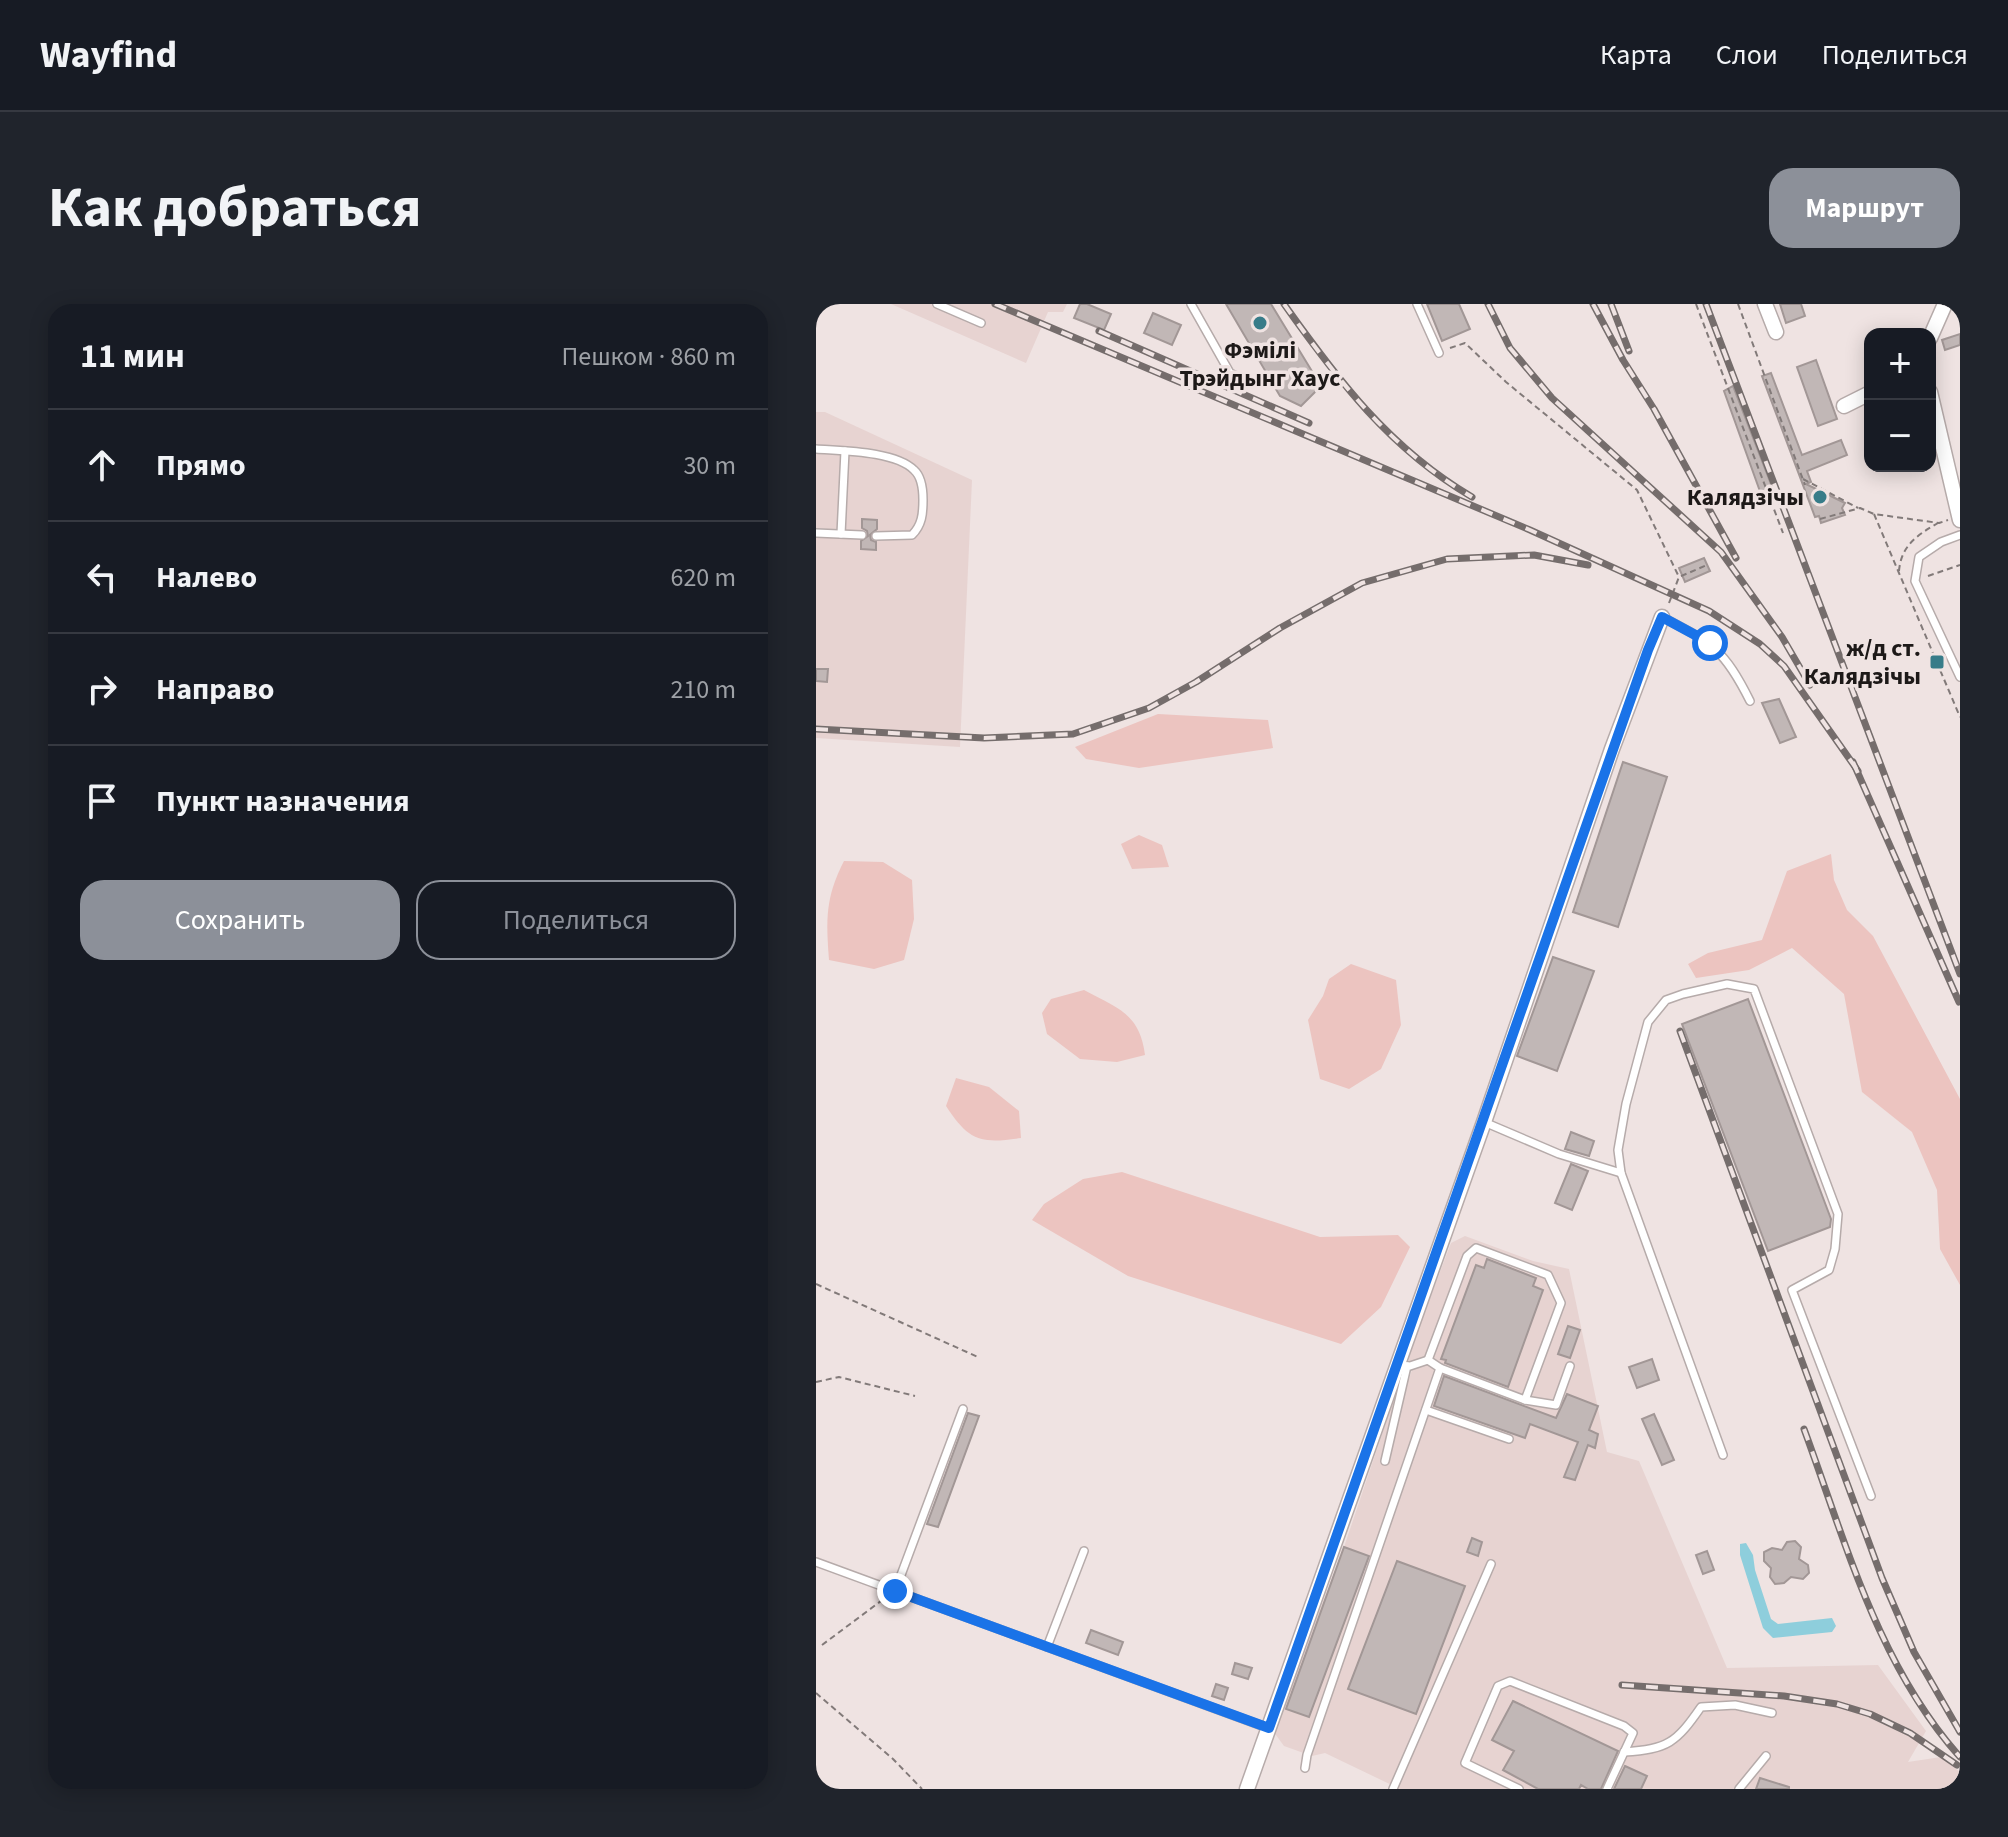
<!DOCTYPE html>
<html lang="ru">
<head>
<meta charset="utf-8">
<style>
	:root { --surface:#171b24; --page:#20242c; --text:#f1f3f6; --muted:#9ea1a6; --line:#363941; --accent:#8c9099 }
	body { margin:0; font-family:"Source Sans 3",sans-serif; background:var(--page); color:var(--text) }
	.controls { position:absolute; right:24px; top:24px; display:grid; overflow:hidden; border-radius:16px; box-shadow:0 4px 20px #0003 }
	.controls button { width:72px; height:72px; display:grid; place-items:center; padding:0; border:0; border-bottom:2px solid var(--line); background:var(--surface); color:var(--text); font:40px sans-serif }
	.stop { position:absolute; width:24px; height:24px; margin:-18px; border:6px solid #1a73e8; border-radius:50%; background:#fff }
	.stop.end { background:#1a73e8; border-color:#fff; box-shadow:0 2px 8px #0008 }
	.list { margin:0; padding:0; list-style:none }
	h2 { display:flex; justify-content:space-between; align-items:center; height:104px; margin:0; padding:0 32px; font-size:34px }
	h2 small { font-size:26px; font-weight:400; color:var(--muted) }
	.list li { display:grid; grid-template-columns:52px 1fr auto; gap:24px; align-items:center; box-sizing:border-box; height:112px; padding:0 32px; border-top:2px solid var(--line) }
	.list b { display:block; font-size:30px; white-space:nowrap }
	.list em { font-size:26px; font-style:normal; color:var(--muted) }
	.actions { display:flex; gap:16px; padding:24px 32px }
	.actions a { flex:1; padding:18px 0; border:2px solid var(--accent); border-radius:24px; text-align:center; font-size:28px; color:var(--accent) }
	.actions .main { background:var(--accent); color:#fff }
	.icon { flex:none; width:44px; height:44px; fill:none; stroke:currentColor; stroke-width:2; stroke-linecap:round; stroke-linejoin:round }
	.map { position:relative; flex:none; width:1144px; height:1485px; overflow:hidden; border-radius:24px }
	header { display:flex; align-items:center; gap:48px; box-sizing:border-box; height:112px; padding:0 40px; background:var(--surface); border-bottom:2px solid var(--line) }
	header strong { font-size:38px }
	nav { display:flex; gap:44px; margin-inline-start:auto; font-size:28px }
	.intro { display:flex; align-items:center; justify-content:space-between; box-sizing:border-box; height:192px; padding:0 48px }
	h1 { margin:0; font-size:56px }
	.button { padding:20px 36px; border-radius:24px; background:var(--accent); color:#fff; font-size:28px; font-weight:700 }
	main { display:flex; gap:48px; padding:0 48px }
	aside { flex:1; background:var(--surface); border-radius:24px; box-shadow:0 4px 20px #0003 }
	.map>svg:first-child { display:block }
	.built { fill:#e7d3d1 }
	.green { fill:#ecc4c0 }
	.water { fill:#8ecedc }
	.building { fill:#c1b7b6; stroke:#a29796; stroke-width:2 }
	.lines { fill:none; stroke-linecap:round; stroke-linejoin:round }
	.service-casing { stroke:#b6abaa; stroke-width:10 }
	.minor-casing { stroke:#b6abaa; stroke-width:17 }
	.path { stroke:#827a79; stroke-width:2; stroke-dasharray:6 4; stroke-linecap:butt }
	.service { stroke:#fff; stroke-width:7 }
	.minor { stroke:#fff; stroke-width:14 }
	.rail-casing { stroke:#756d6c; stroke-width:7 }
	.rail { stroke:#efe3e2; stroke-width:4; stroke-dasharray:12; stroke-linecap:butt }
	.route { stroke:#1a73e8; stroke-width:10 }
	.poi-dot { fill:#377c89; stroke:#efe3e2; stroke-width:3 }
	.labels { text-anchor:middle; stroke-width:7; stroke-linejoin:round; paint-order:stroke }
	.poi-label { font-size:24px; font-weight:bold; fill:#1d1918; stroke:#efe3e2; text-anchor:end }
</style>
</head>
<body>
<header>
<strong>Wayfind</strong>
<nav><a>Карта</a><a>Слои</a><a>Поделиться</a></nav>
</header>
<div class="intro"><h1>Как добраться</h1><a class="button">Маршрут</a></div>
<main>
<aside>
<h2>11 мин<small>Пешком · 860 m</small></h2>
<ul class="list">
<li><svg class="icon" aria-label="ahead" viewBox="0 0 24 24"><path d="M12 20V5M6 11l6-6 6 6"/></svg><div><b>Прямо</b></div><em>30 m</em></li>
<li><svg class="icon" aria-label="left" viewBox="0 0 24 24"><path d="M17 20v-9H6M10 6l-5 5 5 5"/></svg><div><b>Налево</b></div><em>620 m</em></li>
<li><svg class="icon" aria-label="right" viewBox="0 0 24 24"><path d="M7 20v-9h11M14 6l5 5-5 5"/></svg><div><b>Направо</b></div><em>210 m</em></li>
<li><svg class="icon" aria-label="arrive" viewBox="0 0 24 24"><path d="M6 21V4h12l-3 4 3 4H6"/></svg><div><b>Пункт назначения</b></div></li>
</ul>
<div class="actions"><a class="main">Сохранить</a><a>Поделиться</a></div>
</aside>
<div class="map">
<svg width="1144" height="1485" viewBox="0 0 1144 1485">
	<rect width="100%" height="100%" fill="#efe3e2"/>
	<g class="built">
		<path d="M75,0h176l-4,8h-15l-22,51z"/>
		<path d="M0,108h9l147,68 -12,267 -144,-9z"/>
		<path d="M649,932l68,25 36,8 38,183 32,9 88,207 151,-3 48,66 -18,31 33,-5 19,15v17h-560l-75,-36 -13,3 -28,-10 -11,-15 71,-184 56,-166 9,-2 3,-9 -4,-14 43,-113z"/>
	</g>
	<g class="green">
		<path d="M342,410l110,6 5,28 -134,20 -53,-9 -11,-12z"/>
		<path d="M323,531l23,10 7,22 -37,2 -11,-25z"/>
		<path d="M1015,550l3,26 13,30 26,26 87,163v186l-20,-36 -3,-59 -25,-58 -50,-40 -18,-98 -52,-46 -43,22 -53,8 -8,-14 20,-11 54,-13 25,-69z"/>
		<path d="M28,557l39,1 29,18 2,39 -10,41 -30,9 -45,-9c-3,-40 -4,-62 15,-99z"/>
		<path d="M535,660l45,16 5,45 -20,44 -32,20 -29,-10 -12,-59 15,-24 6,-17z"/>
		<path d="M268,686c34,18 56,24 61,65l-28,7 -37,-3 -33,-25 -5,-21 9,-14z"/>
		<path d="M140,774l33,9 30,24 2,27c-41,6 -52,3 -75,-32z"/>
		<path d="M306,868l198,65 78,-2 12,12 -29,60 -40,37 -213,-68 -96,-56 12,-16 39,-25z"/>
	</g>
	<path class="water" d="M930,1239l7,12 2,15 16,49 7,5 54,-6 4,8 -4,6 -59,6 -10,-10 -23,-73v-11z"/>
	<g class="building">
		<path d="M264,0h7l24,10 -7,16 -30,-12z"/>
		<path d="M410,0h45l50,82 -20,20 -21,-10z"/>
		<path d="M611,0h32l11,25 -28,12z"/>
		<path d="M964,0h21l4,12 -19,7z"/>
		<path d="M337,9l28,12 -9,20 -28,-12z"/>
		<path d="M1144,30v11l-15,5 -3,-10z"/>
		<path d="M1000,56l21,59 -19,7 -21,-59z"/>
		<path d="M955,69l31,82 39,-15 6,15 -40,16 4,11 -5,2 39,19 -3,5 3,7 -24,8 -2,-7 -4,1 -53,-141z"/>
		<path d="M917,82l41,106 -12,5 -38,-106z"/>
		<path d="M46,215l15,1v9l-7,6 1,5 5,2v8l-15,-1v-8l7,-5 -1,-5 -5,-3z"/>
		<path d="M888,254l6,13 -25,11 -6,-14z"/>
		<path d="M0,365h12l-1,13 -11,-1z"/>
		<path d="M963,395l17,38 -16,6 -18,-40z"/>
		<path d="M807,458l44,15 -49,150 -45,-15z"/>
		<path d="M737,653l41,14 -37,100 -40,-15z"/>
		<path d="M932,695l83,220 -1,8 -62,24 -86,-227z"/>
		<path d="M755,828l23,9 -5,15 -24,-7z"/>
		<path d="M755,860l17,7 -16,39 -17,-7z"/>
		<path d="M671,955l49,19 -3,8 10,4 -35,97 -63,-24 1,-3 -5,-1 35,-94 8,3z"/>
		<path d="M752,1022l12,4 -10,28 -12,-4z"/>
		<path d="M836,1055l7,21 -22,8 -8,-21z"/>
		<path d="M628,1072l112,42 11,-24 31,12 -9,24 9,4 -3,14 -7,-3 -13,35 -11,-3 14,-35 -48,-18 -5,14 -91,-32z"/>
		<path d="M152,1109l11,3 -41,111 -11,-3z"/>
		<path d="M838,1110l20,46 -12,5 -20,-46z"/>
		<path d="M656,1234l10,4 -4,14 -11,-4z"/>
		<path d="M979,1237l6,6 -2,12 9,6 1,8 -6,6 -12,-2 -7,6 -9,1 -5,-7 1,-9 -7,-7v-9l8,-4 10,2 5,-8z"/>
		<path d="M528,1243l25,9 -60,161 -23,-8z"/>
		<path d="M891,1247l7,19 -11,4 -7,-19z"/>
		<path d="M581,1257l68,25 -49,128 -68,-25z"/>
		<path d="M275,1326l32,12 -5,13 -32,-12z"/>
		<path d="M419,1359l17,5 -4,11 -16,-5z"/>
		<path d="M400,1380l12,4 -4,12 -12,-4z"/>
		<path d="M697,1397l105,50 -17,38h-13l-7,-4 -2,4h-41l-35,-19 11,-19 -22,-11z"/>
		<path d="M809,1462l22,10 -6,13h-27z"/>
		<path d="M944,1474l29,9v2h-33z"/>
	</g>
	<g class="lines">
		<g class="service-casing">
			<g id="service">
				<path d="M121,0l44,19"/>
				<path d="M375,0l39,69 24,11"/>
				<path d="M601,0l22,49"/>
				<path d="M0,145c26,2 79,2 98,21 8,7 9,20 9,30 0,14 -1,25 -11,35l-36,1"/>
				<path d="M0,229l46,2"/>
				<path d="M25,230l4,-83"/>
				<path d="M1144,231l-19,7 -22,15 -4,24 45,96"/>
				<path d="M846,313c50,26 62,32 88,84"/>
				<path d="M668,818l75,32 62,19"/>
				<path d="M612,1056l39,-104 9,-8 72,27 13,28 -36,97 -85,-32"/>
				<path d="M709,1096l31,5 14,-39"/>
				<path d="M610,1106l83,29"/>
				<path d="M907,1151l-102,-282 -3,-23 8,-46 22,-82 18,-22 17,-6 44,-10 27,5 84,225 -3,35 -6,21 -37,20 79,206"/>
				<path d="M569,1157l22,-95"/>
				<path d="M0,1258l452,166"/>
				<path d="M79,1287l68,-182"/>
				<path d="M231,1343l37,-96"/>
				<path d="M808,1448c44,-3 52,-9 77,-45l34,-2 37,8"/>
				<path d="M489,1464l2,-13 133,-387 -12,-8 -18,6 -13,-1"/>
				<path d="M577,1485l98,-225"/>
				<path d="M703,1485l-54,-26 33,-77 12,-5 114,45 9,7 -26,56"/>
				<path d="M923,1485l27,-33"/>
			</g>
		</g>
		<g class="minor-casing">
			<g id="minor">
				<path d="M949,0l11,28"/>
				<path d="M1114,34l15,-34"/>
				<path d="M1114,88l30,128"/>
				<path d="M1028,102l26,-13"/>
				<path d="M431,1485l237,-667 128,-373 50,-132"/>
			</g>
		</g>
		<g class="path">
			<path d="M880,0l87,229"/>
			<path d="M922,0l67,181"/>
			<path d="M634,44l15,-5 41,39 131,108 42,87"/>
			<path d="M987,175l55,29"/>
			<path d="M1058,210l86,203"/>
			<path d="M1004,215l40,-11 14,6 65,9 9,-3"/>
			<path d="M1083,267c2,-25 18,-36 39,-48"/>
			<path d="M1112,272l32,-11"/>
			<path d="M853,299l10,-26 28,-12"/>
			<path d="M0,980l164,74"/>
			<path d="M0,1078l23,-5 76,19"/>
			<path d="M6,1341l63,-47"/>
			<path d="M0,1389l77,66 29,30"/>
		</g>
		<use href="#service" class="service"/>
		<use href="#minor" class="minor"/>
		<g class="rail-casing">
			<g id="rail">
				<path d="M179,0l535,226 179,81 51,33 24,22 74,105"/>
				<path d="M468,0c54,76 105,144 188,193"/>
				<path d="M672,0l22,44 42,50 169,154 61,85 28,48"/>
				<path d="M777,0l30,56 31,49 82,149"/>
				<path d="M795,0l18,47"/>
				<path d="M890,0l254,670"/>
				<path d="M283,27l210,92"/>
				<path d="M0,425l168,9 89,-4 76,-26 47,-26 84,-54 82,-45 85,-24 87,-4 54,10"/>
				<path d="M1037,458l106,240"/>
				<path d="M864,727l202,547 32,74 46,80"/>
				<path d="M988,1125c42,114 74,236 156,328"/>
				<path d="M806,1381l162,11 53,8 33,10 40,19 47,32"/>
			</g>
		</g>
		<use href="#rail" class="rail"/>
	</g>
	<g class="lines">
		<path class="route" d="M79,1287l374,137 379,-1078 14,-33 48,26"/>
	</g>
	<g class="poi-dot">
		<circle cx="444" cy="19" r="8"/>
		<circle cx="1004" cy="193" r="8"/>
		<rect x="1113" y="350" width="16" height="16" rx="4"/>
	</g>
	<g class="labels">
		<g class="poi-label">
			<text x="444" y="54" text-anchor="middle">Фэмілі<tspan x="444" dy="28">Трэйдынг Хаус</tspan></text>
			<text x="988" y="201">Калядзічы</text>
			<text x="1105" y="352">ж/д ст.<tspan x="1105" dy="28">Калядзічы</tspan></text>
		</g>
	</g>
</svg>
<div class="controls">
<button>+</button>
<button>−</button>
</div>
<div class="stop" style="left:894px;top:339px"></div>
<div class="stop end" style="left:79px;top:1287px"></div>
</div>
</main>
</body>
</html>
